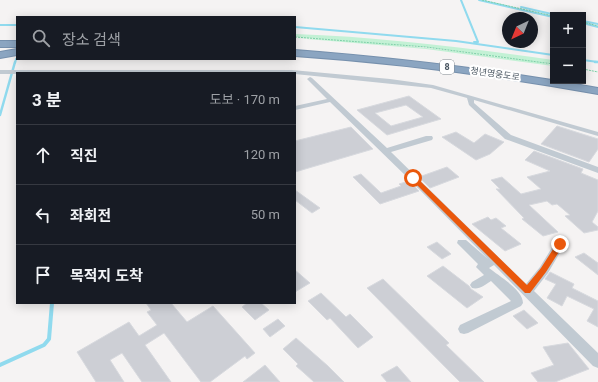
<!DOCTYPE html>
<html lang="ko">
<head>
<meta charset="utf-8">
<style>
	:root { --surface:#171b24; --page:#242831; --text:#f1f3f6; --muted:#9ea1a6; --line:#363941 }
	body { margin:0; font-family:Roboto,"Noto Sans KR",sans-serif; background:var(--page); color:var(--text) }
	.controls { position:absolute; right:12px; top:12px; display:grid; overflow:hidden; border-radius:0px; box-shadow:0 2px 10px #0003 }
	.controls button { width:36px; height:36px; display:grid; place-items:center; padding:0; border:0; border-bottom:1px solid var(--line); background:var(--surface); color:var(--text); font:20px sans-serif }
	.compass { position:absolute; left:502px; top:12px; width:36px; height:36px; border-radius:50%; background:var(--surface); box-shadow:0 2px 10px #0003; rotate:223deg }
	.stop { position:absolute; width:12px; height:12px; margin:-9px; border:3px solid #ea580c; border-radius:50%; background:#fff }
	.stop.end { background:#ea580c; border-color:#fff; box-shadow:0 1px 4px #0008 }
	.list { margin:0; padding:0; list-style:none }
	h2 { display:flex; justify-content:space-between; align-items:center; height:52px; margin:0; padding:0 16px; font-size:17px }
	h2 small { font-size:13px; font-weight:400; color:var(--muted) }
	.list li { display:grid; grid-template-columns:26px 1fr auto; gap:12px; align-items:center; box-sizing:border-box; height:60px; padding:0 16px; border-top:1px solid var(--line) }
	.list b { display:block; font-size:15px; white-space:nowrap }
	.list em { font-size:13px; font-style:normal; color:var(--muted) }
	.icon { flex:none; width:22px; height:22px; fill:none; stroke:currentColor; stroke-width:2; stroke-linecap:round; stroke-linejoin:round }
	.map { position:relative; flex:none; width:598px; height:382px; overflow:hidden }
	.search { position:absolute; background:var(--surface); box-shadow:0 2px 10px #0003; left:16px; top:16px; width:280px; height:44px; display:flex; align-items:center; gap:10px; box-sizing:border-box; padding:0 14px; border-radius:0px; color:var(--muted); font-size:15px }
	.panel { position:absolute; background:var(--surface); box-shadow:0 2px 10px #0003; left:16px; top:72px; width:280px; height:232px; border-radius:0px }
	.map>svg:first-child { display:block }
	.green { fill:#c3f1d5 }
	.lines { fill:none; stroke-linecap:round; stroke-linejoin:round }
	.stream-far2 { stroke:#90daee; stroke-width:2 }
	.stream-far1 { stroke:#90daee; stroke-width:2.5 }
	.stream { stroke:#90daee; stroke-width:4 }
	.building { fill:#cdcfd5; stroke:#d7d9de; fill-rule:evenodd }
	.highway-casing { stroke:#7690ad; stroke-width:2 }
	.path { stroke:#7ad0a6; stroke-width:1; stroke-dasharray:2 1; stroke-linecap:butt }
	.minor { fill:#c1cad2; fill-rule:evenodd }
	.highway { fill:#8ba5c1; fill-rule:evenodd }
	.route { fill:#ea580c }
	.labels { text-anchor:middle; stroke-width:4; stroke-linejoin:round; paint-order:stroke }
	.shield { fill:#fff; stroke:#808990; stroke-width:1 }
	.shield-label { font-size:9px; font-weight:bold; fill:#4a5661 }
	.far-street-label { font-size:9px; fill:#4a5661; stroke:#fff }
</style>
</head>
<body>
<div class="map">
<svg width="598" height="382" viewBox="0 0 598 382">
	<rect width="100%" height="100%" fill="#f5f3f3"/>
	<g class="green">
		<path d="M295,34c87,3 172,14 258,26v4l-127,-17 -131,-10z"/>
		<path d="M295,38c70,3 141,10 210,20 11,1 42,4 48,8l-127,-17z"/>
	</g>
	<g class="lines">
		<g class="stream-far2">
			<path d="M461,0l17,42h-4"/>
			<path d="M479,0l74,17"/>
			<path d="M521,7l35,8"/>
			<path d="M583,21l15,3"/>
			<path d="M583,23l15,4"/>
			<path d="M0,25h17"/>
			<path d="M295,27l161,14 97,14"/>
			<path d="M583,60l15,2"/>
			<path d="M15,63l1,-4"/>
		</g>
		<g class="stream-far1">
			<path d="M595,62h3"/>
			<path d="M0,115l15,-53"/>
		</g>
		<path class="stream" d="M0,365l44,-20 5,-6 3,-36"/>
	</g>
	<g class="building">
		<path d="M409,96l32,23 -54,16 -30,-25zM406,105l17,12 -32,9 -16,-13z"/>
		<path d="M557,126l41,13v10l-9,13 -48,-18z"/>
		<path d="M351,127l22,22 -78,23v-31z"/>
		<path d="M456,132l18,11 11,-9 19,8 -14,12 -14,6 -34,-23z"/>
		<path d="M534,151l49,18 -2,4 17,7v31l-6,11 6,5v3l-14,3 -19,-17 5,-1 -13,-11 -5,1 -5,-4 -18,4 29,27 -15,4 -21,-17 2,-1 -28,-29h4l-9,-9 11,-3 19,17 20,-5 -14,-12 23,-6 -25,-11z"/>
		<path d="M447,167l12,10 -29,11 -11,-11z"/>
		<path d="M361,174l20,19 20,-7 -2,-2 10,-3 10,10 -39,13 -27,-27z"/>
		<path d="M295,190l25,18 -8,5 -17,-13z"/>
		<path d="M488,217l3,3 5,-2 10,8 -5,2 20,16 -16,7 -33,-27z"/>
		<path d="M437,242l14,12 -9,5 -15,-12z"/>
		<path d="M584,253l14,10v12l-23,-18z"/>
		<path d="M443,266l26,20 2,3 12,8 -16,11 -40,-32z"/>
		<path d="M295,270l15,13 -15,9z"/>
		<path d="M550,272l24,12 -2,4 26,13v26l-11,-6 7,-12 -27,-13 -5,10 -15,-8 9,-14 -11,-5z"/>
		<path d="M383,279l66,64 -3,2 38,37h-24l-93,-94z"/>
		<path d="M321,293l25,24 4,-3 23,23 -15,11 -28,-30 -3,2 -19,-19z"/>
		<path d="M146,303h25l16,19 26,-16 42,47 -8,6 -2,-3 -35,26h-9l-37,-49 -19,12 26,37h-29l-20,-29 -12,7 14,22h-28l-19,-30 52,-30 10,14 18,-11 -10,-13 4,-2z"/>
		<path d="M247,303h14l8,7 -14,10 -13,-13z"/>
		<path d="M524,310l14,13 -11,6 -14,-13z"/>
		<path d="M278,319l7,7 -15,11 -7,-8z"/>
		<path d="M296,338l32,28 16,16h-30l-11,-10 -7,-6 2,-2 -15,-15z"/>
		<path d="M568,343l21,26 -34,13h-17l-7,-9 23,-8 -11,-18z"/>
		<path d="M265,365l15,17h-37z"/>
		<path d="M397,366l14,16h-24l-6,-7z"/>
	</g>
	<g class="lines">
		<g class="highway-casing">
			<g id="highway">
				<rect x="0" y="41" width="17" height="6"/>
				<path d="M17,49v6l-17,3v-6z"/>
				<path d="M295,50c102,8 204,20 303,38v6c-100,-18 -201,-31 -303,-38z"/>
			</g>
		</g>
		<g class="path">
			<path d="M482,0l71,16"/>
			<path d="M583,22l15,4"/>
			<path d="M295,37l131,10 127,17"/>
			<path d="M583,69l15,3"/>
		</g>
		<g class="minor">
			<path d="M0,70h292l98,9 43,6 165,47v4l-124,-36v3l37,32 87,32v6l-93,-34 -36,-34 -2,-7 -36,-10 -136,-14v-1l-295,1z"/>
			<path d="M310,77l2,1 75,70 39,-12h6l1,2 -1,2 -41,12 135,132 14,-17 16,-26h8l1,3 -17,29 -14,18 64,62v15l-5,-2 -99,-101 -5,3c10,8 34,22 34,35l-2,3 -53,27 -4,1 -4,-1 -2,-4 2,-4 51,-24 -20,-20c-6,4 -12,9 -19,7l-2,-3 2,-3 12,-7 -8,-8 2,-3 -21,-21 1,-3h8l22,19 -78,-79 -80,-78 -35,8v-4l32,-7 -20,-20z"/>
		</g>
		<use href="#highway" class="highway"/>
	</g>
	<path class="route" d="M411,176h4l112,109 14,-17 16,-25 3,-1 4,2 -18,28 -16,21h-5l-114,-114z"/>
	<g class="labels">
		<rect class="shield" x="440" y="60" width="14" height="14" rx="3"/>
		<g class="shield-label">
			<text x="447" y="70">8</text>
		</g>
		<g class="far-street-label">
			<text transform="translate(495 74) rotate(8)" y="3">청년영웅도로</text>
		</g>
	</g>
</svg>
<div class="controls">
<button>+</button>
<button>−</button>
</div>
<svg class="compass" viewBox="-18 -18 36 36"><path d="M0-13l5 13h-10z" fill="#e53935"/><path d="M0 13l5-13h-10z" fill="#9ea1a6"/></svg>
<div class="stop" style="left:413px;top:178px"></div>
<div class="stop end" style="left:560px;top:244px"></div>
<div class="search"><svg class="icon" aria-label="search" viewBox="0 0 24 24"><circle cx="10" cy="10" r="6"/><path d="M15 15l6 6"/></svg>장소 검색</div>
<section class="panel">
<h2>3 분<small>도보 · 170 m</small></h2>
<ul class="list">
<li><svg class="icon" aria-label="ahead" viewBox="0 0 24 24"><path d="M12 20V5M6 11l6-6 6 6"/></svg><div><b>직진</b></div><em>120 m</em></li>
<li><svg class="icon" aria-label="left" viewBox="0 0 24 24"><path d="M17 20v-9H6M10 6l-5 5 5 5"/></svg><div><b>좌회전</b></div><em>50 m</em></li>
<li><svg class="icon" aria-label="arrive" viewBox="0 0 24 24"><path d="M6 21V4h12l-3 4 3 4H6"/></svg><div><b>목적지 도착</b></div></li>
</ul>
</section>
</div>
</body>
</html>
